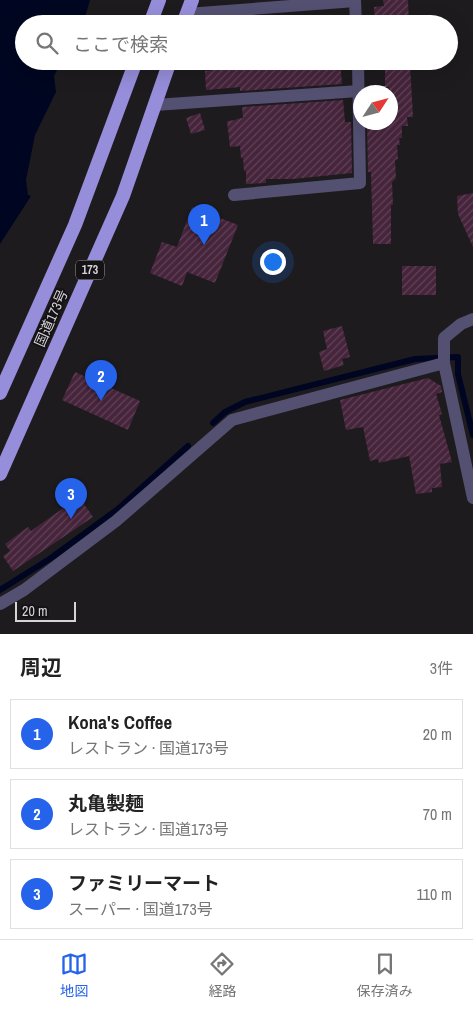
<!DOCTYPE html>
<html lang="ja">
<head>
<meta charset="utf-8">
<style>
	:root { --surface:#fff; --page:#f2f2f2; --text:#222; --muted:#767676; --line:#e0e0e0; --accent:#2563eb }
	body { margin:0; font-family:"Archivo Narrow","Noto Sans JP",sans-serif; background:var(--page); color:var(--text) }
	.compass { position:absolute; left:353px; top:85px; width:45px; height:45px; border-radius:50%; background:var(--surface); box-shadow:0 5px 20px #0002; rotate:54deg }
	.scale { position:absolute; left:15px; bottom:12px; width:61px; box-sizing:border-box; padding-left:5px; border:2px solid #d6d4d7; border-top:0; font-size:14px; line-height:18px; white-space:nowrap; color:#d6d4d7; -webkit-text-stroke:4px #151216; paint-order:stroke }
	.you { position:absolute; left:272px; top:261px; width:18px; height:18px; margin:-12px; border:4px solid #fff; border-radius:50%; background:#1a73e8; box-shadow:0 0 0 8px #1a73e833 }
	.badge { display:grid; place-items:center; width:32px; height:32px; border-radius:50%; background:var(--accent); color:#fff; font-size:16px; font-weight:700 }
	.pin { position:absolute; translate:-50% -41px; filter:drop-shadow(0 1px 2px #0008) }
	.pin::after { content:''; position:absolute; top:26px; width:18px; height:15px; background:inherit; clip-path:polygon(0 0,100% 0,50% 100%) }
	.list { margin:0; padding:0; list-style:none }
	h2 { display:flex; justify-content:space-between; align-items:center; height:65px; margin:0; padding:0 20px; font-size:21px }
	h2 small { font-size:16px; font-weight:400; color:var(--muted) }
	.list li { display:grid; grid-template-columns:32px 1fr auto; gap:15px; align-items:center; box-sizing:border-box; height:70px; margin:0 10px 10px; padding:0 10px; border:1px solid var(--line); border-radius:0px }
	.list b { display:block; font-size:19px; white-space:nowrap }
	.list p { margin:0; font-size:16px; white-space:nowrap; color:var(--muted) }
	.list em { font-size:16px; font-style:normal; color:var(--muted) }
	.icon { flex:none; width:28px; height:28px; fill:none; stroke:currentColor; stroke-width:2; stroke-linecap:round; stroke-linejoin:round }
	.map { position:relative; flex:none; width:473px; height:634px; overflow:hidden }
	.search { position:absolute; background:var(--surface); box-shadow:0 5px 20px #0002; left:15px; right:15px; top:15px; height:55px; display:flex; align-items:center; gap:12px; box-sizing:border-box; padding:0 18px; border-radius:28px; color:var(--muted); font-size:19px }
	.sheet { height:305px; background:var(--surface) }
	nav { display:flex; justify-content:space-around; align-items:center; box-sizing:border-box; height:70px; border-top:1px solid var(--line); background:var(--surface); font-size:14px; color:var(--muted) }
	nav a { display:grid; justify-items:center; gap:2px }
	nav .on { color:var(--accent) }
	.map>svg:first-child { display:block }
	.water { fill:#000621 }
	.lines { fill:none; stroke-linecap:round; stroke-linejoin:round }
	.stream { stroke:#000621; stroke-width:6 }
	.building { fill:url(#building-hatch) }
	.minor { stroke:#535072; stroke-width:12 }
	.trunk { stroke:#968eda; stroke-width:14 }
	.labels { text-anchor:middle; stroke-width:4; stroke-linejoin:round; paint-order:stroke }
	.shield { fill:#151216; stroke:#9c9a9d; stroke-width:1 }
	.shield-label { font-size:12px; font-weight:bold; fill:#d6d4d7 }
	.street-label { font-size:14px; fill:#d6d4d7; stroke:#151216 }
</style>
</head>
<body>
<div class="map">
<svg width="473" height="634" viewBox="0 0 473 634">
	<defs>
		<pattern id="building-hatch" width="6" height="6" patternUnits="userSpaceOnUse" patternTransform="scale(1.25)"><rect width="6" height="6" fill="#46243b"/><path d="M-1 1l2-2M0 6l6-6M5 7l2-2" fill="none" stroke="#604357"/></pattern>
	</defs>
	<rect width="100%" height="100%" fill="#1e1b1f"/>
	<path class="water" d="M0,0h90l-7,24h-59v37h38l-8,15 2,16 -21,43 -9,45 2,15 3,1 -31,48z"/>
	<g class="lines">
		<g class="stream">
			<path d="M213,423l12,-11 20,-10 170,-43 43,-2v17l15,61"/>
			<path d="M0,590l51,-32 67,-49 70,-63"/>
		</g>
	</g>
	<g class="building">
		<path d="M383,0h25l1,24h-34l-1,-17 10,-1z"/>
		<path d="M215,61h125l2,23 -102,7v-4l-34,3 -1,-19 10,-1z"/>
		<path d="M392,64h18l3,53h-6l1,9h-6v12h-3l1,7h-3l1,14 -3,1 1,18 -4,4 1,23h-2v39h-18l-2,-72h-3l-1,-50h23v-33h-1v-2h-4v-21h7z"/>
		<path d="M343,100l2,22h6l1,51 -59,6h-27v4l-20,1v-13h-2l-1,-13h-2l-1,-12 -10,1 -3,-26 9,-1v-1l7,-1 -1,-11z"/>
		<path d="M200,113l5,17 -14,4 -5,-16z"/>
		<path d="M473,193v54l-15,-33 -1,-18z"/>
		<path d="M192,207l46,18 -23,58 -28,-11 -5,14 -32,-13 12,-31 15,5z"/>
		<rect x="402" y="266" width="34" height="29"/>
		<path d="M342,326l8,31 -8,2 2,6 -20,6 -5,-19 8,-3 -4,-18z"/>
		<path d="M75,372l65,29 -12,29 -66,-30z"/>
		<path d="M428,378l13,8 1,6 -6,2 6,20 -3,1 13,47 -12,2 2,23 -10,1v4l-16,2 -7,-38 -30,7 -1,-4 -8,2 -7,-34 -17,3 -6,-30z"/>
		<path d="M79,497l14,20 -80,54 -10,-15 7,-5 -5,-7 23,-17 3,4z"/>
	</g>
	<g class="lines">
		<g class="minor">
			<path d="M355,0l1,24"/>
			<path d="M187,14l168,-13"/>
			<path d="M155,105l204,-14"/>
			<path d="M234,195l126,-12 -2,-122"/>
			<path d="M444,363v-25l17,-14 12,-5"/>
			<path d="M0,604l24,-14 92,-69 116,-101 212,-57 29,135"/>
		</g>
		<g class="trunk">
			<path d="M150,24l9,-24"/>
			<path d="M183,24l9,-24"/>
			<path d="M0,393l75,-168 61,-164"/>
			<path d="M0,474l123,-278 47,-135"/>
		</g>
	</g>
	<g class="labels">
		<rect class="shield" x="76" y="260.5" width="28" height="19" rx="4"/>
		<g class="shield-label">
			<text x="90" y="274">173</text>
		</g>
		<g class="street-label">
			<text transform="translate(51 318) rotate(-66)" y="5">国道173号</text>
		</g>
	</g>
</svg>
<svg class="compass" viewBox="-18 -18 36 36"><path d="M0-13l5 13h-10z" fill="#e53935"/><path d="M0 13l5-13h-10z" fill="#767676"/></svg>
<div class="scale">20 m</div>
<div class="you"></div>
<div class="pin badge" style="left:204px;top:245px">1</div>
<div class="pin badge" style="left:101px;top:401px">2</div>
<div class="pin badge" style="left:71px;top:519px">3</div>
<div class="search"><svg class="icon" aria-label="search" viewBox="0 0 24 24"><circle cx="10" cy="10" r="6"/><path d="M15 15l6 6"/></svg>ここで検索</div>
</div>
<section class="sheet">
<h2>周辺<small>3件</small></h2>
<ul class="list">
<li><span class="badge">1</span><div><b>Kona's Coffee</b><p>レストラン · 国道173号</p></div><em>20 m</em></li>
<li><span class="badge">2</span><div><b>丸亀製麺</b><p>レストラン · 国道173号</p></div><em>70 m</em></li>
<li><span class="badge">3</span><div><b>ファミリーマート</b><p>スーパー · 国道173号</p></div><em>110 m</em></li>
</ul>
</section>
<nav>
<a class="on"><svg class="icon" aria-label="map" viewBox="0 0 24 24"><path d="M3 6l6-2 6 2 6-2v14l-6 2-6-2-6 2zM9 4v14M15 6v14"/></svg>地図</a>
<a><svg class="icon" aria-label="directions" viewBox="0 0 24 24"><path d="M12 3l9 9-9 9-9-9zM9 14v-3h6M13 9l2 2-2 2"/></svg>経路</a>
<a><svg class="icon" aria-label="saved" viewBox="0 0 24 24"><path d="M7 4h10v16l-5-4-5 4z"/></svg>保存済み</a>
</nav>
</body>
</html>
